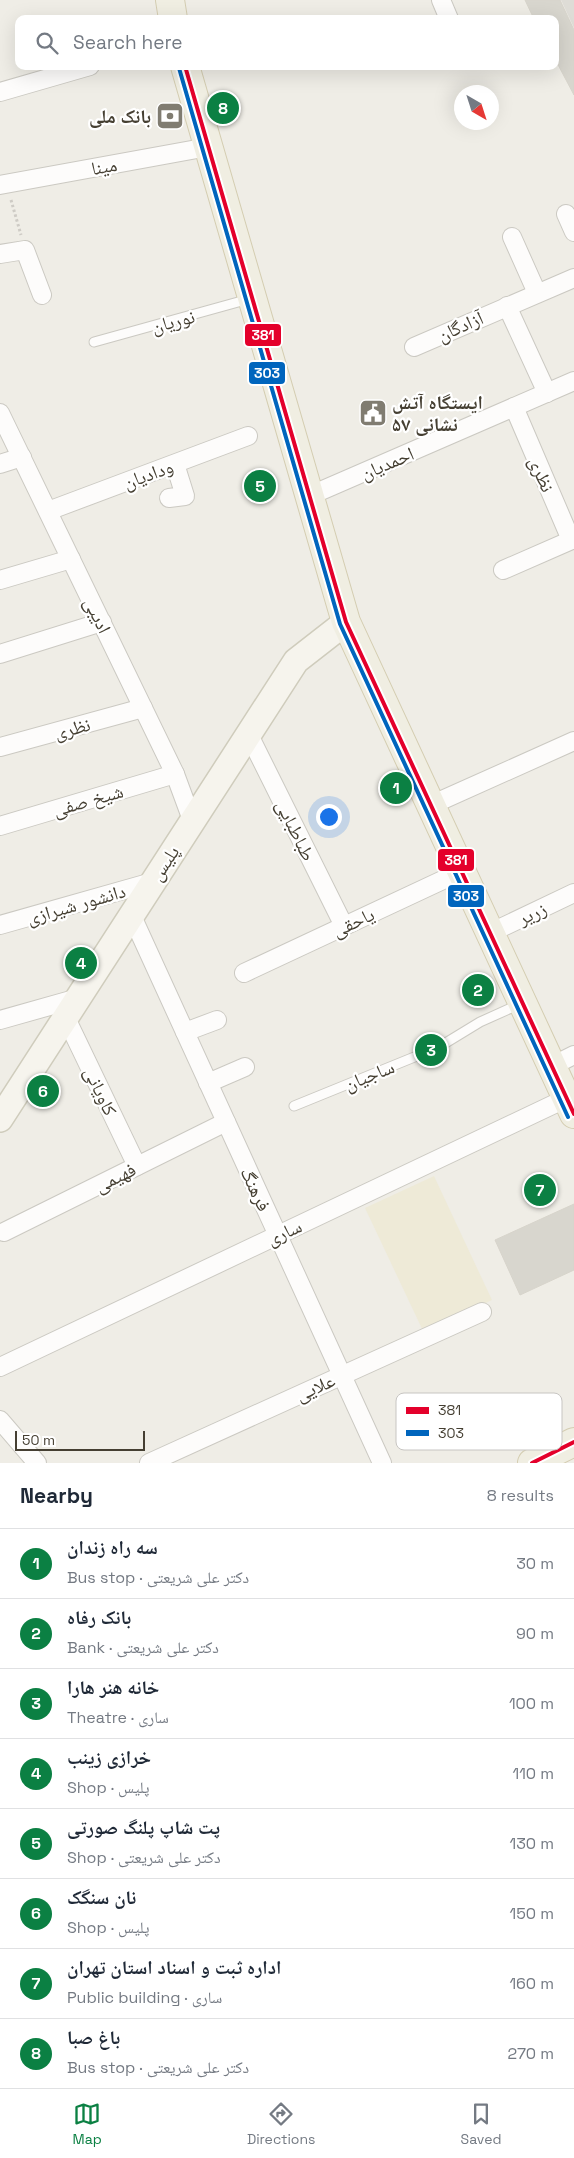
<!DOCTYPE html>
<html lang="en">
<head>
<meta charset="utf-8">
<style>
	:root { --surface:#fff; --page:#f6f6f7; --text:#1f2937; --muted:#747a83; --line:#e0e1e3; --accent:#0b8043 }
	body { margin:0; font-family:"Space Grotesk","Noto Naskh Arabic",sans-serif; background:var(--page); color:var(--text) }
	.compass { position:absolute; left:454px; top:85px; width:45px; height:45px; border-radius:50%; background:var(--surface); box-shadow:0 5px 20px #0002; rotate:141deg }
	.scale { position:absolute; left:15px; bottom:12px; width:130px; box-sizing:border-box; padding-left:5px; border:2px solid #453f32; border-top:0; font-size:14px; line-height:18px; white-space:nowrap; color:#453f32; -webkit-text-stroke:4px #fff; paint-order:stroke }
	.you { position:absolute; left:328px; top:816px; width:18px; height:18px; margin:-12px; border:4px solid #fff; border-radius:50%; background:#1a73e8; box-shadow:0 0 0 8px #1a73e833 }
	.badge { display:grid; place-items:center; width:32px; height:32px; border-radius:50%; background:var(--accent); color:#fff; font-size:16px; font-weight:700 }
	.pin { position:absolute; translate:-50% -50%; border:2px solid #fff; box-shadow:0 1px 5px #0006 }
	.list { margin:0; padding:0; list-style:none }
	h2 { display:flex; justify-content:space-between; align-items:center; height:65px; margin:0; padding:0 20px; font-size:21px }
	h2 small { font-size:16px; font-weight:400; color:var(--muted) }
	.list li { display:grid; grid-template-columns:32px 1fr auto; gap:15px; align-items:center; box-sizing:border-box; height:70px; padding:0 20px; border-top:1px solid var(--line) }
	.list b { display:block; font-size:19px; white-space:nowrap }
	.list p { margin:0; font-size:16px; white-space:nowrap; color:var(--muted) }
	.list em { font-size:16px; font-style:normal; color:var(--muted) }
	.icon { flex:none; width:28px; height:28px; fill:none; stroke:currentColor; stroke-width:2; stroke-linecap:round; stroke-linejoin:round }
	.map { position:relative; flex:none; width:574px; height:1463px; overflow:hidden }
	.search { position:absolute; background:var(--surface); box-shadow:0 5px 20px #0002; left:15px; right:15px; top:15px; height:55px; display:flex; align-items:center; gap:12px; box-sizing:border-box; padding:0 18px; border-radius:10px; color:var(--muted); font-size:19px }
	.sheet { height:625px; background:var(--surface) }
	nav { display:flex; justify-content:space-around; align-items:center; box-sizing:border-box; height:70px; border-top:1px solid var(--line); background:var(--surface); font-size:14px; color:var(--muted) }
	nav a { display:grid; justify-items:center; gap:2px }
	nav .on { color:var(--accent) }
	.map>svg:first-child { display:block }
	.education { fill:#eeead7 }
	.parking { fill:#dedcd6 }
	.building { fill:#d8d6ce; stroke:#d7d4cb }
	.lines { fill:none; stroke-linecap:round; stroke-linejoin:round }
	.service-casing { stroke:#cbc9c2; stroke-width:11 }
	.minor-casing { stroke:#cbc9c2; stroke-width:20 }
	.secondary-casing { stroke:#cfccbc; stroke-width:28 }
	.primary-casing { stroke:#d4cdb1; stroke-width:30 }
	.path { stroke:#cecbc5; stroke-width:3; stroke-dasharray:2.5 2.5; stroke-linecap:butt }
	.service { stroke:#fdfcfb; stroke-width:9 }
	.minor { stroke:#fdfcfb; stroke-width:18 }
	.secondary { stroke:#f6f4ed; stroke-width:25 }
	.primary { stroke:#f0eee2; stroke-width:28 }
	.bus-1-casing { stroke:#fff; stroke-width:8 }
	.bus-2-casing { stroke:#fff; stroke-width:8 }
	.bus-1 { stroke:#e4002b; stroke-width:4 }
	.bus-2 { stroke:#0065bd; stroke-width:4 }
	.labels { text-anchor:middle; stroke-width:4.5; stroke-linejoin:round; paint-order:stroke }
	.poi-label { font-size:19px; font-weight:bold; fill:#453f32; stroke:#fff; text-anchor:end }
	.street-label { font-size:19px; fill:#453f32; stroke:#fff }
	.key { fill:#fff; stroke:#c7c5c2; stroke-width:1 }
	.key-label { font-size:14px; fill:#453f32 }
	.line-badge { stroke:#fff; stroke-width:2 }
	.badge-label { font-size:14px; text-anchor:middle; font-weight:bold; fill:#fff }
</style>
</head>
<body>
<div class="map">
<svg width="574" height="1463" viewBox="0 0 574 1463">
	<rect width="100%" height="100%" fill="#efede6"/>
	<path class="education" d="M434,1176l58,124 -68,33 -59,-125z"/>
	<path class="parking" d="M561,0h13v28z"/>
	<g class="building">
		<path d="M525,0h35l14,30v65l-19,-36v-40h-21z"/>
		<path d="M574,1204v66l-54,25 -25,-55z"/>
	</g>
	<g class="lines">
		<g class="service-casing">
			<g id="service">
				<path d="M94,342l155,-43"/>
				<path d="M294,1106l145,-59 41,-25 40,-18"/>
			</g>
		</g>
		<g class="minor-casing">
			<g id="minor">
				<path d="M441,0l8,19"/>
				<path d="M0,92l90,-26"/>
				<path d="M0,185l208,-38"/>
				<path d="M566,214l8,18"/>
				<path d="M512,237l25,56"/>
				<path d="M0,254l25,-4 17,45"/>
				<path d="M507,306l40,87"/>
				<path d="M414,347l160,-69"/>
				<path d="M514,407l57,133"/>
				<path d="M0,413l175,361 17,46"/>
				<path d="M0,464l22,-7"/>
				<path d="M309,496l265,-115"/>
				<path d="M169,498l16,-2 -10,-32"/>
				<path d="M48,511l200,-75"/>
				<path d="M503,570l71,-31"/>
				<path d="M0,580l71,-21"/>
				<path d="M0,654l102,-32"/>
				<path d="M248,733l96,193"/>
				<path d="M0,747l143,-39"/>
				<path d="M431,805l143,-64"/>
				<path d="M0,826l175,-52"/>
				<path d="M131,914l251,549"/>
				<path d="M0,925l152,-43"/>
				<path d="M490,933l84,-40"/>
				<path d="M244,973l218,-102"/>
				<path d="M65,1016l72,150"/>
				<path d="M0,1020l78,-22"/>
				<path d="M185,1032l32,-12"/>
				<path d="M552,1066l22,-11"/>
				<path d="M208,1083l37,-16"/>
				<path d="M4,1232l222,-110"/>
				<path d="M0,1367l567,-269"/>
				<path d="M0,1420l37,43"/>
				<path d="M149,1463l333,-151"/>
			</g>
		</g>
		<g class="secondary-casing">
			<path id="secondary" d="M0,1119l296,-458 50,-39"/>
		</g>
		<g class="primary-casing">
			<g id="primary">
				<path d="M170,0l3,19"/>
				<path d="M185,66l161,556 228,492"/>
				<path d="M532,1463l42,-21"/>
			</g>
		</g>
		<path class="path" d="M11,200l10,35"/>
		<use href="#service" class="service"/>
		<use href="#minor" class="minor"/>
		<use href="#secondary" class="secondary"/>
		<use href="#primary" class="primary"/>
		<g class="bus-1-casing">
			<g id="bus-1">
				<path d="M185,66l161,556 228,492"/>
				<path d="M532,1463l42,-21"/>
			</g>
		</g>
		<g class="bus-2-casing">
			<path id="bus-2" d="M179,68l161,556 228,493"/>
		</g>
		<use href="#bus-1" class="bus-1"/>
		<use href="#bus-2" class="bus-2"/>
	</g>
	<defs>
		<g id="bank-square" transform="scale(1.4375)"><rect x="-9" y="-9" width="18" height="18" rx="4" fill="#807c71" stroke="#fff"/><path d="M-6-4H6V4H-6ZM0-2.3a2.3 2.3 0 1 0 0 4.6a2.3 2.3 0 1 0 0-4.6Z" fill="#fff"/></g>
		<g id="civic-square" transform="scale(1.4375)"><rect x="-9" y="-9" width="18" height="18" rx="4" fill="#807c71" stroke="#fff"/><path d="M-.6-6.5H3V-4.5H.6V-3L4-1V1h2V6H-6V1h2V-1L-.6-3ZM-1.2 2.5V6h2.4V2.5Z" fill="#fff"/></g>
	</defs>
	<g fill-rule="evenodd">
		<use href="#bank-square" x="170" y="116"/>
		<use href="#civic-square" x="373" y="413"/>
	</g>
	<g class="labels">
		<g class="poi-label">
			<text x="151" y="123">بانک ملی</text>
			<text x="392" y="409" text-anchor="start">ایستگاه آتش<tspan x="392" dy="22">نشانی ۵۷</tspan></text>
		</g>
		<g class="street-label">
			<text transform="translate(104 166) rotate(-10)" y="7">مینا</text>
			<text transform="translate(173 321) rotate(-15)" y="7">نوریان</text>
			<text transform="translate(460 326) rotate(-24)" y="7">آزادگان</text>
			<text transform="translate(387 463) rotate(-23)" y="7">احمدیان</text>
			<text transform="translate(148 474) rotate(-20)" y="7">ودادیان</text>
			<text transform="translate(542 474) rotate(67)" y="7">نظری</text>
			<text transform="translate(98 615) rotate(64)" y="7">ادیبی</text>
			<text transform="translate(72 728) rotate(-15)" y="7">نظری</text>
			<text transform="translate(88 800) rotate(-16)" y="7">شیخ صفی</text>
			<text transform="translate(296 830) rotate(64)" y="7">طباطبایی</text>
			<text transform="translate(164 863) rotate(-57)" y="7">پلیس</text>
			<text transform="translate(76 904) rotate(-16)" y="7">دانشور شیرازی</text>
			<text transform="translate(532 913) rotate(-25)" y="7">زریر</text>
			<text transform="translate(353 922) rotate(-25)" y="7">یاحقی</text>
			<text transform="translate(369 1075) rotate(-22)" y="7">ساجیان</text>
			<text transform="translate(101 1091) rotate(65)" y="7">کاویانی</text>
			<text transform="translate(115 1177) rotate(-26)" y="7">فهیمی</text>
			<text transform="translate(256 1189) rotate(65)" y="7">فرهنگ</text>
			<text transform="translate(284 1232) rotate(-25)" y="7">ساری</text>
			<text transform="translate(315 1387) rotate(-24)" y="7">علایی</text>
		</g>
	</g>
	<rect x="396" y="1393" width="166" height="57" rx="8" class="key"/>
	<rect x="406" y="1407" width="23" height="7" fill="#e4002b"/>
	<rect x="406" y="1430" width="23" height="6" fill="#0065bd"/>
	<g class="key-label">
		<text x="438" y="1415">381</text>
		<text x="438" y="1438">303</text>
	</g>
	<g class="line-badge">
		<rect x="244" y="323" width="38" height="24" rx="5" fill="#e4002b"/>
		<rect x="248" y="361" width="38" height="24" rx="5" fill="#0065bd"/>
		<rect x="437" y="848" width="38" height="24" rx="5" fill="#e4002b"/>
		<rect x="447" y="884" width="38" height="24" rx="5" fill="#0065bd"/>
	</g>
	<g class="badge-label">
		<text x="263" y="340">381</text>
		<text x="267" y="378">303</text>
		<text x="456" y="865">381</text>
		<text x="466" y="901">303</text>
	</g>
</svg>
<svg class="compass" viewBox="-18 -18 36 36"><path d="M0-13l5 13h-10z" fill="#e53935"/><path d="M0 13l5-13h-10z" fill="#747a83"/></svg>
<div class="scale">50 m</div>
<div class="you"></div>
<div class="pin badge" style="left:396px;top:788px">1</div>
<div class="pin badge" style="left:478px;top:990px">2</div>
<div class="pin badge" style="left:431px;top:1050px">3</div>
<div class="pin badge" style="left:81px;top:963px">4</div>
<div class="pin badge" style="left:260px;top:486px">5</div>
<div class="pin badge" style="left:43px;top:1091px">6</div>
<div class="pin badge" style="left:540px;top:1190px">7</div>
<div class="pin badge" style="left:223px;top:108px">8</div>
<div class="search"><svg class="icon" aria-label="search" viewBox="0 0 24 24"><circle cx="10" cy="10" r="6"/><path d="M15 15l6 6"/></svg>Search here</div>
</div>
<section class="sheet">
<h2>Nearby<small>8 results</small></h2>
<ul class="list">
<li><span class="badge">1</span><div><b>سه راه زندان</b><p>Bus stop · دکتر علی شریعتی</p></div><em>30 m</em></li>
<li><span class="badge">2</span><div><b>بانک رفاه</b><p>Bank · دکتر علی شریعتی</p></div><em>90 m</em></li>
<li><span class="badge">3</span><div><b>خانه هنر هارا</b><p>Theatre · ساری</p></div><em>100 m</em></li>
<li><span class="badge">4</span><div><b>خرازی زینب</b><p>Shop · پلیس</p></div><em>110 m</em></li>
<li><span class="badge">5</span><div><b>پت شاپ پلنگ صورتی</b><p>Shop · دکتر علی شریعتی</p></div><em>130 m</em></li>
<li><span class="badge">6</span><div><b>نان سنگک</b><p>Shop · پلیس</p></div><em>150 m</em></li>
<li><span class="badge">7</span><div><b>اداره ثبت و اسناد استان تهران</b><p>Public building · ساری</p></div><em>160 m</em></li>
<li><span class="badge">8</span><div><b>باغ صبا</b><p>Bus stop · دکتر علی شریعتی</p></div><em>270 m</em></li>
</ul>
</section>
<nav>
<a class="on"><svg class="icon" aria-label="map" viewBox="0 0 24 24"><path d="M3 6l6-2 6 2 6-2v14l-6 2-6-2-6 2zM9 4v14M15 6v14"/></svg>Map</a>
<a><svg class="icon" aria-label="directions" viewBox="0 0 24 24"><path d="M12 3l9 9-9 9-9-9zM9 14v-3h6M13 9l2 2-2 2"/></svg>Directions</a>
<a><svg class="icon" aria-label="saved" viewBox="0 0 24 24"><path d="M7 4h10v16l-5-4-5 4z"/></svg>Saved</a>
</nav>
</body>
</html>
